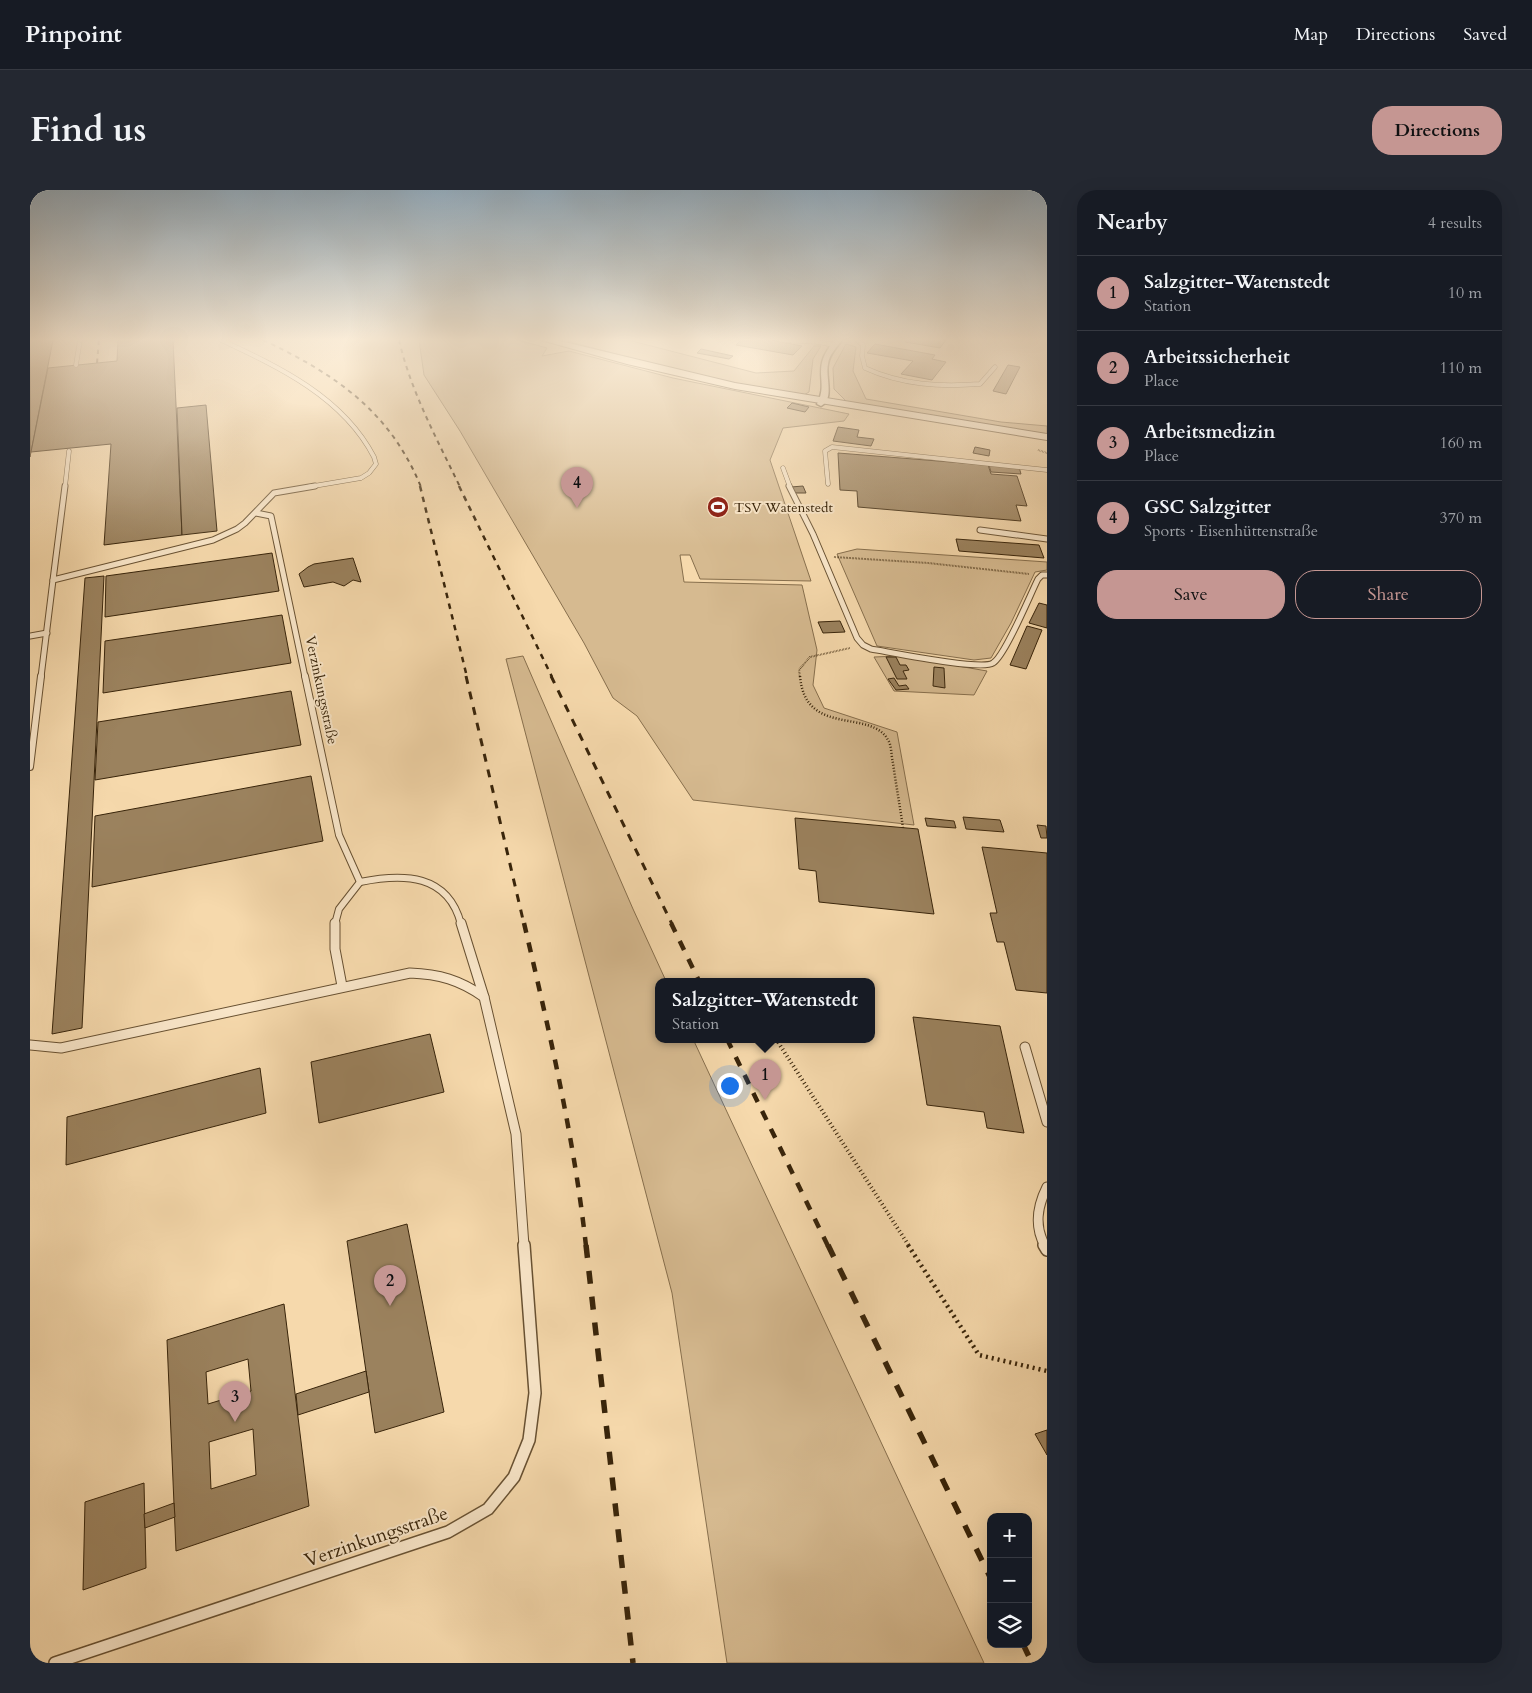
<!DOCTYPE html>
<html lang="en">
<head>
<meta charset="utf-8">
<style>
	:root { --surface:#171b24; --page:#242831; --text:#f1f3f6; --muted:#9ea1a6; --line:#363941; --accent:#c59692 }
	body { margin:0; font-family:Cardo,serif; background:var(--page); color:var(--text) }
	.controls { position:absolute; right:15px; bottom:15px; display:grid; overflow:hidden; border-radius:10px; box-shadow:0 5px 20px #0002 }
	.controls button { width:45px; height:45px; display:grid; place-items:center; padding:0; border:0; border-bottom:1px solid var(--line); background:var(--surface); color:var(--text); font:25px sans-serif }
	.you { position:absolute; left:699px; top:895px; width:18px; height:18px; margin:-12px; border:4px solid #fff; border-radius:50%; background:#1a73e8; box-shadow:0 0 0 8px #1a73e833 }
	.badge { display:grid; place-items:center; width:32px; height:32px; border-radius:50%; background:var(--accent); color:#111; font-size:16px; font-weight:700 }
	.pin { position:absolute; translate:-50% -41px; filter:drop-shadow(0 1px 2px #0008) }
	.pin::after { content:''; position:absolute; top:26px; width:18px; height:15px; background:inherit; clip-path:polygon(0 0,100% 0,50% 100%) }
	.popup { position:absolute; left:625px; top:788px; width:220px; height:65px; box-sizing:border-box; display:grid; place-content:center; border-radius:10px; background:var(--surface); filter:drop-shadow(0 1px 4px #0005); font-size:16px; white-space:nowrap; color:var(--muted) }
	.popup b { font-size:19px; color:var(--text) }
	.popup::after { content:''; position:absolute; left:50%; top:100%; margin-left:-10px; border:10px solid transparent; border-top-color:var(--surface) }
	.list { margin:0; padding:0; list-style:none }
	h2 { display:flex; justify-content:space-between; align-items:center; height:65px; margin:0; padding:0 20px; font-size:21px }
	h2 small { font-size:16px; font-weight:400; color:var(--muted) }
	.list li { display:grid; grid-template-columns:32px 1fr auto; gap:15px; align-items:center; box-sizing:border-box; height:75px; padding:0 20px; border-top:1px solid var(--line) }
	.list b { display:block; font-size:19px; white-space:nowrap }
	.list p { margin:0; font-size:16px; white-space:nowrap; color:var(--muted) }
	.list em { font-size:16px; font-style:normal; color:var(--muted) }
	.actions { display:flex; gap:10px; padding:15px 20px }
	.actions a { flex:1; padding:11px 0; border:1px solid var(--accent); border-radius:20px; text-align:center; font-size:18px; color:var(--accent) }
	.actions .main { background:var(--accent); color:#111 }
	.icon { flex:none; width:28px; height:28px; fill:none; stroke:currentColor; stroke-width:2; stroke-linecap:round; stroke-linejoin:round }
	.map { position:relative; flex:none; width:1017px; height:1473px; overflow:hidden; border-radius:20px }
	header { display:flex; align-items:center; gap:30px; box-sizing:border-box; height:70px; padding:0 25px; background:var(--surface); border-bottom:1px solid var(--line) }
	header strong { font-size:24px }
	nav { display:flex; gap:28px; margin-inline-start:auto; font-size:18px }
	.intro { display:flex; align-items:center; justify-content:space-between; box-sizing:border-box; height:120px; padding:0 30px }
	h1 { margin:0; font-size:35px }
	.button { padding:12px 22px; border-radius:20px; background:var(--accent); color:#111; font-size:18px; font-weight:700 }
	main { display:flex; gap:30px; padding:0 30px }
	aside { flex:1; background:var(--surface); border-radius:20px; box-shadow:0 5px 20px #0002 }
	.map>svg:first-child { display:block }
	.green { fill:#d6ba90; stroke:#876f4d }
	.building { fill:#9b825e; stroke:#38240a; fill-rule:evenodd }
	.lines { fill:none; stroke-linecap:round; stroke-linejoin:round }
	.service-far4-casing { stroke:#685132; stroke-width:5 }
	.service-far3-casing { stroke:#685132; stroke-width:7 }
	.service-far2-casing { stroke:#685132; stroke-width:8 }
	.service-far1-casing { stroke:#685132; stroke-width:11 }
	.service-casing { stroke:#685132; stroke-width:14 }
	.minor-casing { stroke:#685132; stroke-width:3 }
	.tertiary-casing { stroke:#685132; stroke-width:2 }
	.path-far3 { stroke:#38240a; stroke-width:2; stroke-dasharray:0.5 1; stroke-linecap:butt }
	.path-far2 { stroke:#38240a; stroke-width:2.5; stroke-dasharray:1 2; stroke-linecap:butt }
	.path-far1 { stroke:#38240a; stroke-width:4; stroke-dasharray:1 3; stroke-linecap:butt }
	.path { stroke:#38240a; stroke-width:4.5; stroke-dasharray:2 4; stroke-linecap:butt }
	.service-far4 { stroke:#f9e6c9; stroke-width:4 }
	.service-far3 { stroke:#f9e6c9; stroke-width:5 }
	.service-far2 { stroke:#f9e6c9; stroke-width:6 }
	.service-far1 { stroke:#f9e6c9; stroke-width:9 }
	.service { stroke:#f9e6c9; stroke-width:11 }
	.minor { fill:#f9e6c9; fill-rule:evenodd }
	.tertiary { fill:#f9e6c9; fill-rule:evenodd }
	.rail-far4 { stroke:#38240a; stroke-width:2; stroke-dasharray:4.5 4.5; stroke-linecap:butt }
	.rail-far3 { stroke:#38240a; stroke-width:2.5; stroke-dasharray:5.5 5.5; stroke-linecap:butt }
	.rail-far2 { stroke:#38240a; stroke-width:3; stroke-dasharray:8 8; stroke-linecap:butt }
	.rail-far1 { stroke:#38240a; stroke-width:4.5; stroke-dasharray:10 10; stroke-linecap:butt }
	.rail { stroke:#38240a; stroke-width:5.5; stroke-dasharray:13 13; stroke-linecap:butt }
	.labels { text-anchor:middle; stroke-width:4; stroke-linejoin:round; paint-order:stroke }
	.far-poi-label { font-size:14px; fill:#38240a; stroke:#f9e6c9; text-anchor:start }
	.far-street-label { font-size:14px; fill:#38240a; stroke:#f9e6c9 }
	.near-street-label { font-size:19px; fill:#38240a; stroke:#f9e6c9 }
</style>
</head>
<body>
<header>
<strong>Pinpoint</strong>
<nav><a>Map</a><a>Directions</a><a>Saved</a></nav>
</header>
<div class="intro"><h1>Find us</h1><a class="button">Directions</a></div>
<main>
<div class="map">
<svg width="1017" height="1473" viewBox="0 0 1017 1473">
	<rect width="100%" height="100%" fill="#f6d9ac"/>
	<filter id="stains"><feTurbulence type="fractalNoise" baseFrequency=".004" numOctaves="4"/><feColorMatrix values="0 0 0 0 .2 0 0 0 0 .09 0 0 0 0 .02 0 0 0 .5 -.17"/></filter>
	<radialGradient id="worn" r=".72"><stop offset=".6" stop-color="#630" stop-opacity="0"/><stop offset="1" stop-color="#630" stop-opacity=".3"/></radialGradient>
	<g class="green">
		<path d="M389,150h99l29,8 -5,8 27,-5 104,27 176,36 -5,7 -61,7 -13,32 41,121 -111,-2 -10,-24h-10l4,27 118,3 15,65 -4,35 11,23 73,24 17,93 -221,-25 -56,-84 -24,-18 -29,-55 -124,-212 -36,-56z"/>
		<path d="M533,150h65l128,33 38,-2 20,-25h7l-8,13 -4,33 -7,4 -103,-20z"/>
		<path d="M816,154l10,3 -3,24 13,28 135,23 46,4v9l-198,-31 -15,-15 -1,-21z"/>
		<path d="M827,359l190,13v8l-12,2 -24,51 -20,35 -17,2 -97,-14 -40,-92z"/>
		<path d="M493,466l110,253 33,72h-7v58h34l291,624h-257l-55,-370 -166,-634z"/>
		<path d="M870,466l87,15 -13,24 -80,-4 -20,-34z"/>
	</g>
	<g class="building">
		<path d="M0,150h23l-23,117z"/>
		<path d="M88,150h55l9,195 -78,10 7,-101 -80,8 17,-84 69,-7z"/>
		<path d="M711,150h30l31,6 -9,9 -57,-10z"/>
		<path d="M877,150h39l-6,8 -35,-6z"/>
		<path d="M845,154l60,11 -3,4 14,3 -14,18 -31,-6 12,-13 -46,-8z"/>
		<path d="M671,159l32,7 -4,3 -32,-6z"/>
		<path d="M978,175l12,2 -14,27 -13,-3z"/>
		<path d="M762,213l17,4 -4,5 -18,-4z"/>
		<path d="M176,215l11,126 -35,4 -5,-127z"/>
		<path d="M808,237l21,3 -2,7 17,2 -3,7 -38,-5z"/>
		<path d="M945,257l15,3 -1,6 -16,-3z"/>
		<path d="M808,263l150,12 3,9 26,2 10,30 -11,-1 5,16 -163,-14 -1,-16 -17,-1z"/>
		<path d="M959,275l30,2 2,7 -30,-2z"/>
		<path d="M773,296l3,7h-12l-3,-6z"/>
		<path d="M926,349l83,6 5,13 -85,-7z"/>
		<path d="M242,363l7,38 -174,26 1,-41z"/>
		<path d="M323,368l8,24 -8,-2 -9,6 -11,-4 -29,5 -5,-13 9,-7 6,-3z"/>
		<path d="M74,386l-22,452 -30,6 33,-456z"/>
		<path d="M1009,413l8,2v23l-18,-5z"/>
		<path d="M252,425l9,48 -188,30 2,-52z"/>
		<path d="M810,431l5,11 -22,1 -5,-11z"/>
		<path d="M997,436l15,4 -16,39 -16,-4z"/>
		<path d="M856,467h10l4,8h6l3,5 -6,1 4,8h-10z"/>
		<path d="M904,477l10,1 1,20 -12,-2z"/>
		<path d="M864,488l5,8 7,-1 3,4 -13,1 -8,-11z"/>
		<path d="M261,501l10,54 -206,35 3,-58z"/>
		<path d="M281,586l12,65 -231,46 3,-71z"/>
		<path d="M933,627l37,3 4,12 -38,-3z"/>
		<path d="M765,628l123,11 16,85 -115,-12 -3,-31 -17,-2z"/>
		<path d="M895,628l29,3 2,7 -29,-2z"/>
		<path d="M1007,635l9,1 1,12h-6z"/>
		<path d="M952,657l65,6v140l-31,-3 -12,-48h-7l-7,-29h7z"/>
		<path d="M883,827l87,9 24,107 -37,-5 -3,-16 -57,-7z"/>
		<path d="M400,844l14,58 -125,31 -8,-61z"/>
		<path d="M230,878l6,45 -200,52 1,-48z"/>
		<path d="M377,1034l37,188 -69,21 -28,-192z"/>
		<path d="M254,1114l25,202 -133,45 -9,-211zM218,1169l3,32 -43,13 -2,-32zM223,1239l3,46 -45,14 -2,-47z"/>
		<path d="M336,1181l3,21 -71,23 -2,-21z"/>
		<path d="M1017,1240v25l-12,-21z"/>
		<path d="M114,1293l2,85 -63,22 2,-88z"/>
		<path d="M144,1313l1,14 -30,11 -1,-14z"/>
	</g>
	<g class="lines">
		<g class="service-far4-casing">
			<g id="service-far4">
				<path d="M191,150c58,27 122,57 153,117l2,7 -7,9 -8,5 -53,9"/>
				<path d="M751,150l38,2"/>
				<path d="M827,150l6,5 -1,11 3,12c37,17 75,19 115,16l15,-17"/>
				<path d="M784,151l20,4"/>
				<path d="M46,175l4,-25"/>
				<path d="M753,278l7,19"/>
				<path d="M798,294l-3,-33 7,-4 215,23"/>
				<path d="M35,297l4,-36"/>
			</g>
		</g>
		<g class="service-far3-casing">
			<g id="service-far3">
				<path d="M759,296l24,48 44,104 6,7 8,4c19,3 110,22 122,14 12,-7 37,-68 45,-84l4,-4h5"/>
				<path d="M226,323l15,3 34,161"/>
				<path d="M950,340l67,9"/>
				<path d="M23,390l12,-94"/>
				<path d="M0,446l17,-3"/>
				<path d="M11,487l12,-97 160,-40 24,-11 8,-6 29,-30 41,-7"/>
			</g>
		</g>
		<g class="service-far2-casing">
			<g id="service-far2">
				<path d="M275,486l34,159 21,47c44,-9 88,-8 101,42"/>
				<path d="M0,577l11,-91"/>
				<path d="M305,734l4,-15 21,-27"/>
			</g>
		</g>
		<g class="service-far1-casing">
			<g id="service-far1">
				<path d="M305,733v26l7,37"/>
				<path d="M431,733l23,74"/>
				<path d="M0,855l31,3 349,-75c29,1 50,7 74,24l32,137 8,112"/>
				<path d="M995,857l22,75"/>
				<path d="M1015,1056c-11,-20 -8,-39 2,-59"/>
			</g>
		</g>
		<g class="service-casing">
			<g id="service">
				<path d="M1014,1055l3,5"/>
				<path d="M25,1473l393,-131 40,-23 26,-32 15,-37 6,-47 -11,-148"/>
			</g>
		</g>
		<g class="minor-casing">
			<path id="minor" d="M805,150h7c-6,8 -13,15 -14,24 -3,13 7,35 -7,42l-4,-2c13,-23 -8,-35 18,-64z"/>
		</g>
		<g class="tertiary-casing">
			<path id="tertiary" d="M511,150h15l179,43 312,51v6l-312,-51 -108,-25z"/>
		</g>
		<g class="path-far3">
			<path d="M1008,260l9,3"/>
			<path d="M804,367l94,6 101,11"/>
			<path d="M770,487l-1,-7 11,-13 40,-9"/>
		</g>
		<path class="path-far2" d="M770,486c5,62 71,32 88,64 4,6 3,16 5,23 3,22 7,43 10,65"/>
		<path class="path-far1" d="M746,849l133,207"/>
		<path class="path" d="M878,1055l71,110 68,16"/>
		<use href="#service-far4" class="service-far4"/>
		<use href="#service-far3" class="service-far3"/>
		<use href="#service-far2" class="service-far2"/>
		<use href="#service-far1" class="service-far1"/>
		<use href="#service" class="service"/>
		<use href="#minor" class="minor"/>
		<use href="#tertiary" class="tertiary"/>
		<g class="rail-far4">
			<path d="M233,150c72,34 127,71 158,147"/>
			<path d="M369,150c12,52 38,99 61,147"/>
			<path d="M67,173l2,-23"/>
		</g>
		<g class="rail-far3">
			<path d="M390,296l47,191"/>
			<path d="M429,296l93,191"/>
		</g>
		<g class="rail-far2">
			<path d="M436,486l58,248"/>
			<path d="M521,486l121,248"/>
		</g>
		<g class="rail-far1">
			<path d="M494,733c25,107 50,214 62,323"/>
			<path d="M641,733l28,58"/>
			<path d="M697,849l101,207"/>
		</g>
		<g class="rail">
			<path d="M556,1055l47,418"/>
			<path d="M798,1055l163,334"/>
			<path d="M993,1454l9,19"/>
		</g>
	</g>
	<linearGradient id="sky" x2="0" y2="1"><stop stop-color="#93aaba"/><stop offset="0.42" stop-color="#fbeeda"/><stop offset="1" stop-color="#fbeeda" stop-opacity="0"/></linearGradient>
	<rect width="1017" height="356" fill="url(#sky)"/>
	<defs>
		<g id="stadium-disc" transform="scale(1.125)"><circle r="9.5" fill="#8f2418" stroke="#f9e6c9"/><path d="M0-5a6.5 5 0 1 0 0 10a6.5 5 0 1 0 0-10ZM-3.5-1.8h7v3.6h-7Z" fill="#fff"/></g>
	</defs>
	<g fill-rule="evenodd">
		<use href="#stadium-disc" x="688" y="317"/>
	</g>
	<g class="labels">
		<g class="far-poi-label">
			<text x="704" y="322">TSV Watenstedt</text>
		</g>
		<g class="far-street-label">
			<text transform="translate(292 500) rotate(78)" y="5">Verzinkungsstraße</text>
		</g>
		<g class="near-street-label">
			<text transform="translate(346 1346) rotate(-19)" y="7">Verzinkungsstraße</text>
		</g>
	</g>
	<rect width="100%" height="100%" filter="url(#stains)"/>
	<rect width="100%" height="100%" fill="url(#worn)"/>
</svg>
<div class="controls">
<button>+</button>
<button>−</button>
<button><svg class="icon" aria-label="layers" viewBox="0 0 24 24"><path d="M12 4l9 5-9 5-9-5zM3 14l9 5 9-5"/></svg></button>
</div>
<div class="you"></div>
<div class="pin badge" style="left:735px;top:910px">1</div>
<div class="popup"><b>Salzgitter-Watenstedt</b>Station</div>
<div class="pin badge" style="left:360px;top:1116px">2</div>
<div class="pin badge" style="left:205px;top:1232px">3</div>
<div class="pin badge" style="left:547px;top:318px">4</div>
</div>
<aside>
<h2>Nearby<small>4 results</small></h2>
<ul class="list">
<li><span class="badge">1</span><div><b>Salzgitter-Watenstedt</b><p>Station</p></div><em>10 m</em></li>
<li><span class="badge">2</span><div><b>Arbeitssicherheit</b><p>Place</p></div><em>110 m</em></li>
<li><span class="badge">3</span><div><b>Arbeitsmedizin</b><p>Place</p></div><em>160 m</em></li>
<li><span class="badge">4</span><div><b>GSC Salzgitter</b><p>Sports · Eisenhüttenstraße</p></div><em>370 m</em></li>
</ul>
<div class="actions"><a class="main">Save</a><a>Share</a></div>
</aside>
</main>
</body>
</html>
